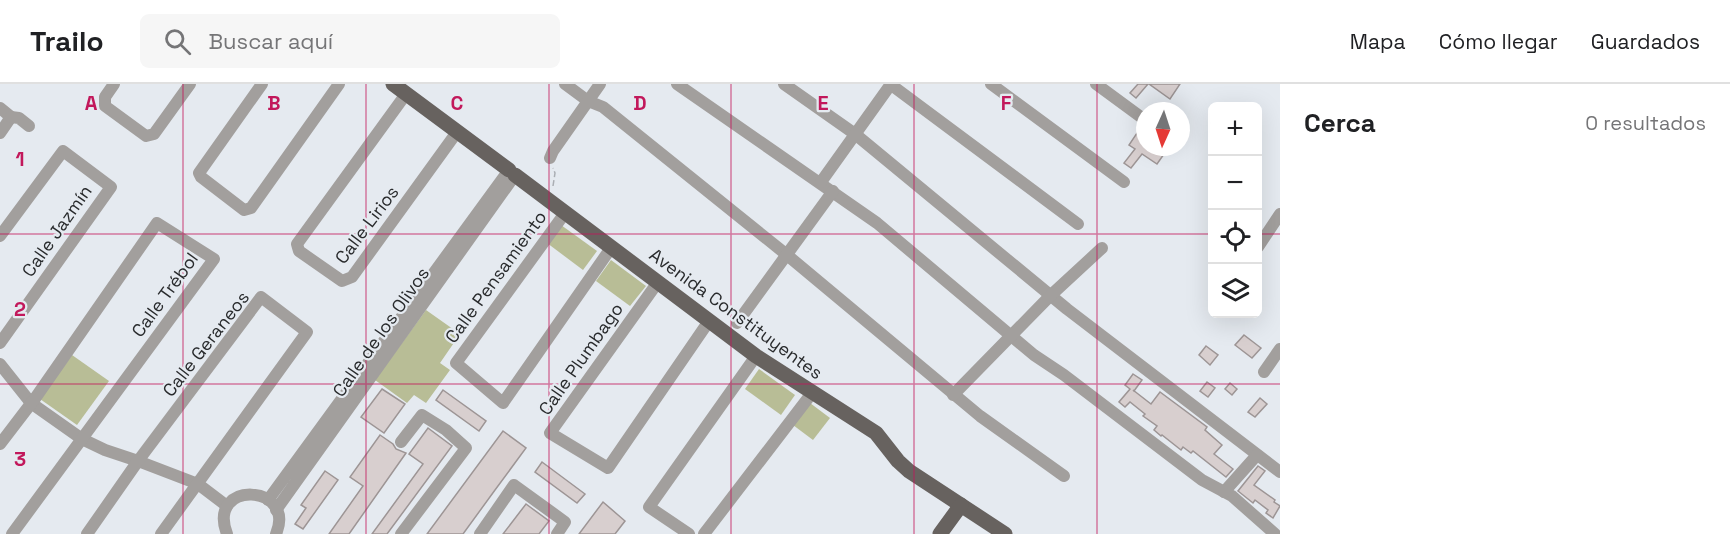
<!DOCTYPE html>
<html lang="es">
<head>
<meta charset="utf-8">
<style>
	:root { --surface:#fff; --page:#f6f6f6; --text:#202124; --muted:#757577; --line:#e0e0e0 }
	body { margin:0; font-family:"Space Grotesk",sans-serif; background:var(--page); color:var(--text) }
	.controls { position:absolute; right:18px; top:18px; display:grid; overflow:hidden; border-radius:9px; box-shadow:0 6px 24px #0002 }
	.controls button { width:54px; height:54px; display:grid; place-items:center; padding:0; border:0; border-bottom:2px solid var(--line); background:var(--surface); color:var(--text); font:30px sans-serif }
	.compass { position:absolute; left:1136px; top:18px; width:54px; height:54px; border-radius:50%; background:var(--surface); box-shadow:0 6px 24px #0002; rotate:183deg }
	.list { margin:0; padding:0; list-style:none }
	h2 { display:flex; justify-content:space-between; align-items:center; height:78px; margin:0; padding:0 24px; font-size:26px }
	h2 small { font-size:20px; font-weight:400; color:var(--muted) }
	.icon { flex:none; width:33px; height:33px; fill:none; stroke:currentColor; stroke-width:2; stroke-linecap:round; stroke-linejoin:round }
	.map { position:relative; flex:none; width:1280px; height:450px; overflow:hidden }
	header { display:flex; align-items:center; gap:36px; box-sizing:border-box; height:84px; padding:0 30px; background:var(--surface); border-bottom:2px solid var(--line) }
	header strong { font-size:28px }
	nav { display:flex; gap:33px; margin-inline-start:auto; font-size:21px }
	.search { width:420px; height:54px; background:var(--page); display:flex; align-items:center; gap:15px; box-sizing:border-box; padding:0 21px; border-radius:9px; color:var(--muted); font-size:22px }
	main { display:flex }
	aside { flex:1; background:var(--surface) }
	.map>svg:first-child { display:block }
	.green { fill:#b8bd96 }
	.building { fill:#d8cfcf; stroke:#9d9595; stroke-width:1.5 }
	.lines { fill:none; stroke-linecap:round; stroke-linejoin:round }
	.path { stroke:#aaaeb3; stroke-width:1.5; stroke-dasharray:6 3; stroke-linecap:butt }
	.minor { stroke:#a29f9d; stroke-width:12 }
	.major { stroke:#67625f; stroke-width:15 }
	.grid { fill:none; stroke:#c2185b; stroke-width:1.5; stroke-opacity:0.55 }
	.labels { text-anchor:middle; stroke-width:4.5; stroke-linejoin:round; paint-order:stroke }
	.street-label { font-size:18px; fill:#292b2d; stroke:#e5eaf0 }
	.grid-label { font-size:20px; text-anchor:middle; font-weight:bold; fill:#c2185b; stroke:#e5eaf0; stroke-width:4.5; stroke-linejoin:round; paint-order:stroke }
</style>
</head>
<body>
<header>
<strong>Trailo</strong>
<div class="search"><svg class="icon" aria-label="search" viewBox="0 0 24 24"><circle cx="10" cy="10" r="6"/><path d="M15 15l6 6"/></svg>Buscar aquí</div>
<nav><a>Mapa</a><a>Cómo llegar</a><a>Guardados</a></nav>
</header>
<main>
<div class="map">
<svg width="1280" height="450" viewBox="0 0 1280 450">
	<rect width="100%" height="100%" fill="#e5eaf0"/>
	<g class="green">
		<path d="M561,141l36,26 -14,19 -36,-27z"/>
		<path d="M611,176l35,26 -16,20 -34,-25z"/>
		<path d="M426,226l34,24 -20,29 10,7 -24,33 -12,-8 -7,8 -32,-23z"/>
		<path d="M72,271l37,26 -32,44 -37,-26z"/>
		<path d="M759,285l36,26 -14,20 -36,-26z"/>
		<path d="M810,319l20,15 -17,22 -20,-15z"/>
	</g>
	<g class="building">
		<path d="M1138,0h10l-12,14 -6,-5z"/>
		<path d="M1149,0h31l-10,15z"/>
		<path d="M1141,43l4,1v19h24l-12,17 -15,-10 -11,14 -7,-5 11,-14 -6,-4z"/>
		<path d="M1244,251l17,13 -9,10 -17,-13z"/>
		<path d="M1206,262l12,9 -8,10 -11,-10z"/>
		<path d="M1133,290l9,6 -8,11 -1,-1 18,14 9,-12 47,35 -2,3 17,15 -8,9 19,15 -7,8 -33,-26 -2,2 -8,-6 -2,3 -19,-15 -1,1 -7,-6 3,-4 -14,-10 2,-2 -15,-12 -5,5 -6,-5 11,-13 -5,-4z"/>
		<path d="M1207,298l8,6 -7,9 -8,-6z"/>
		<path d="M1230,299l7,6 -5,6 -7,-6z"/>
		<path d="M382,305l23,15 -21,29 -23,-16z"/>
		<path d="M443,306l43,31 -7,10 -43,-31z"/>
		<path d="M1260,314l7,6 -12,13 -7,-5z"/>
		<path d="M428,344l24,18 -65,88h-15l51,-70 -14,-10z"/>
		<path d="M503,347l23,17 -31,42 -32,44h-36z"/>
		<path d="M380,351l13,9 3,5 10,4 -57,81h-20l34,-48 -13,-9z"/>
		<path d="M542,378l43,32 -8,9 -42,-31z"/>
		<path d="M1258,382l7,5 -11,14 21,15 -1,2 6,4 -7,12 -7,-5 2,-3 -13,-10 -2,3 -15,-12z"/>
		<path d="M325,387l13,9 -35,49 -8,-5 11,-16 -5,-3z"/>
		<path d="M603,418l22,19 -10,13h-36z"/>
		<path d="M526,420l23,17 -7,9 -3,4h-36z"/>
	</g>
	<g class="lines">
		<path class="path" d="M553,102l2,-13 -2,-5"/>
		<g class="minor">
			<path d="M114,0l-9,13v9l41,30 8,-2 36,-50"/>
			<path d="M262,0l-63,89 2,4 43,33 7,-2 88,-124"/>
			<path d="M565,0l23,17 15,6 184,148 193,161 84,60"/>
			<path d="M677,0l200,139 157,132 30,20 138,105 30,16 43,38"/>
			<path d="M784,0l71,50 212,175 213,163"/>
			<path d="M890,0l188,140"/>
			<path d="M991,0l133,98"/>
			<path d="M1096,0l49,36"/>
			<path d="M406,10l-109,150 2,7 43,30 10,-4 105,-145"/>
			<path d="M0,24l11,9 -11,16"/>
			<path d="M11,33l8,1 10,8"/>
			<path d="M550,74l3,-7 47,-67"/>
			<path d="M821,98l70,-98"/>
			<path d="M565,129l-109,150 47,40 108,-155"/>
			<path d="M0,152l63,-85 48,36 -111,156"/>
			<path d="M1258,163l22,-33"/>
			<path d="M658,198l-108,151 58,35 101,-147"/>
			<path d="M737,239l96,-132"/>
			<path d="M0,280l31,39 51,36 23,11 33,11 60,23 29,22"/>
			<path d="M1264,288l16,-23"/>
			<path d="M953,311l97,-99 52,-48"/>
			<path d="M401,358l21,-27 24,15 20,18 -65,86"/>
			<path d="M0,360l36,-47 121,-174 57,36 -202,275"/>
			<path d="M1224,408l33,-37"/>
			<path d="M268,416l241,-330 6,5 -239,335"/>
			<path d="M87,450l51,-73 123,-164 46,35 -146,202"/>
			<path d="M227,450c-21,-55 70,-50 49,0"/>
			<path d="M480,450l34,-49 51,37 -8,12"/>
			<path d="M689,450l-40,-27 107,-151"/>
			<path d="M704,450l108,-141"/>
		</g>
		<g class="major">
			<path d="M393,0l116,86"/>
			<path d="M515,91l241,181 120,77 22,28 11,10 96,63"/>
			<path d="M940,450l21,-29"/>
		</g>
	</g>
	<path class="grid" d="M183,0v450M366,0v450M549,0v450M731,0v450M914,0v450M1097,0v450M0,150h1212M1258,150h22M0,300h1280"/>
	<g class="labels">
		<g class="street-label">
			<text transform="translate(367 141) rotate(-53)" y="6">Calle Lirios</text>
			<text transform="translate(57 147) rotate(-55)" y="6">Calle Jazmín</text>
			<text transform="translate(496 193) rotate(-54)" y="6">Calle Pensamiento</text>
			<text transform="translate(165 211) rotate(-54)" y="6">Calle Trébol</text>
			<text transform="translate(736 230) rotate(36)" y="6">Avenida Constituyentes</text>
			<text transform="translate(381 248) rotate(-55)" y="6">Calle de los Olivos</text>
			<text transform="translate(206 260) rotate(-52)" y="6">Calle Geraneos</text>
			<text transform="translate(581 275) rotate(-55)" y="6">Calle Plumbago</text>
		</g>
	</g>
	<g class="grid-label">
		<text x="91" y="26">A</text>
		<text x="274" y="26">B</text>
		<text x="457" y="26">C</text>
		<text x="640" y="26">D</text>
		<text x="823" y="26">E</text>
		<text x="1006" y="26">F</text>
		<text x="20" y="82">1</text>
		<text x="20" y="232">2</text>
		<text x="20" y="382">3</text>
	</g>
</svg>
<div class="controls">
<button>+</button>
<button>−</button>
<button><svg class="icon" aria-label="locate" viewBox="0 0 24 24"><circle cx="12" cy="12" r="6"/><path d="M12 2v4M12 18v4M2 12h4M18 12h4"/></svg></button>
<button><svg class="icon" aria-label="layers" viewBox="0 0 24 24"><path d="M12 4l9 5-9 5-9-5zM3 14l9 5 9-5"/></svg></button>
</div>
<svg class="compass" viewBox="-18 -18 36 36"><path d="M0-13l5 13h-10z" fill="#e53935"/><path d="M0 13l5-13h-10z" fill="#757577"/></svg>
</div>
<aside>
<h2>Cerca<small>0 resultados</small></h2>
<ul class="list">
</ul>
</aside>
</main>
</body>
</html>
